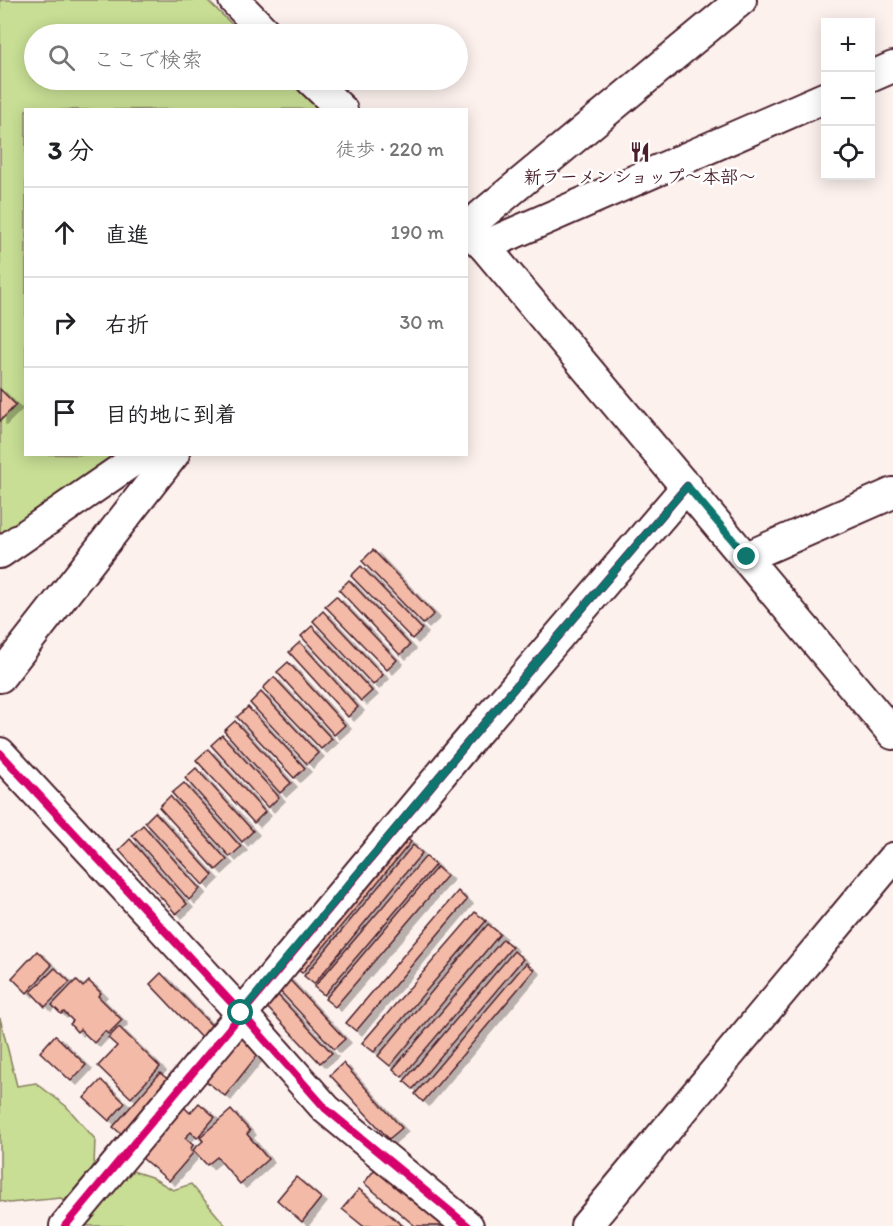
<!DOCTYPE html>
<html lang="ja">
<head>
<meta charset="utf-8">
<style>
	:root { --surface:#fff; --page:#f2f2f2; --text:#202124; --muted:#757577; --line:#e0e0e0 }
	body { margin:0; font-family:Itim,"Klee One",sans-serif; background:var(--page); color:var(--text) }
	.controls { position:absolute; right:18px; top:18px; display:grid; overflow:hidden; border-radius:0px; box-shadow:0 3px 15px #0003 }
	.controls button { width:54px; height:54px; display:grid; place-items:center; padding:0; border:0; border-bottom:2px solid var(--line); background:var(--surface); color:var(--text); font:30px sans-serif }
	.stop { position:absolute; width:18px; height:18px; margin:-14px; border:4px solid #0f766e; border-radius:50%; background:#fff }
	.stop.end { background:#0f766e; border-color:#fff; box-shadow:0 2px 6px #0008 }
	.list { margin:0; padding:0; list-style:none }
	h2 { display:flex; justify-content:space-between; align-items:center; height:78px; margin:0; padding:0 24px; font-size:26px }
	h2 small { font-size:20px; font-weight:400; color:var(--muted) }
	.list li { display:grid; grid-template-columns:39px 1fr auto; gap:18px; align-items:center; box-sizing:border-box; height:90px; padding:0 24px; border-top:2px solid var(--line) }
	.list b { display:block; font-size:22px; white-space:nowrap }
	.list em { font-size:20px; font-style:normal; color:var(--muted) }
	.icon { flex:none; width:33px; height:33px; fill:none; stroke:currentColor; stroke-width:2; stroke-linecap:round; stroke-linejoin:round }
	.map { position:relative; flex:none; width:893px; height:1226px; overflow:hidden }
	.search { position:absolute; background:var(--surface); box-shadow:0 3px 15px #0003; left:24px; top:24px; width:444px; height:66px; display:flex; align-items:center; gap:15px; box-sizing:border-box; padding:0 21px; border-radius:33px; color:var(--muted); font-size:22px }
	.panel { position:absolute; background:var(--surface); box-shadow:0 3px 15px #0003; left:24px; top:108px; width:444px; height:348px; border-radius:0px }
	.map>svg:first-child { display:block }
	.green { fill:#c7de94; stroke:#887e60; stroke-width:1.5 }
	.building { fill:#f2baa7; stroke:#4a1f2b; stroke-width:1.5; filter:url(#shadow) }
	.lines { fill:none; stroke-linecap:round; stroke-linejoin:round }
	.minor-casing { stroke:#4a1f2b; stroke-width:34 }
	.minor { stroke:#fff; stroke-width:30 }
	.cycleway-casing { stroke:#fff; stroke-width:11 }
	.cycleway { stroke:#d6006c; stroke-width:8 }
	.route { stroke:#0f766e; stroke-width:8 }
	.labels { text-anchor:middle; stroke-width:5; stroke-linejoin:round; paint-order:stroke }
	.poi-label { font-size:18px; font-weight:bold; fill:#4a1f2b; stroke:#fff }
</style>
</head>
<body>
<div class="map">
<svg width="893" height="1226" viewBox="0 0 893 1226">
	<defs>
		<filter id="shadow"><feDropShadow dx="6" dy="4" stdDeviation="0" flood-color="#0004"/></filter>
	</defs>
	<rect width="100%" height="100%" fill="#fcf1ed"/>
	<filter id="ink" filterUnits="userSpaceOnUse"><feTurbulence type="fractalNoise" baseFrequency=".0167" numOctaves="2"/><feDisplacementMap in="SourceGraphic" scale="12" xChannelSelector="R" yChannelSelector="G"/><feConvolveMatrix kernelMatrix="1 2 1 2 8 2 1 2 1" color-interpolation-filters="sRGB"/></filter>
	<g filter="url(#ink)">
		<g class="green">
			<path d="M0,0h207l35,34h-208v46h254l30,29 -292,1v344l90,1 -116,82z"/>
			<path d="M0,1018l17,68 19,-3 30,23 29,33 -1,27 8,23 14,-2 17,-16 18,6 22,13 18,-6 35,42h-147l-18,-28 -52,5 -9,-2z"/>
		</g>
		<g class="building">
			<path d="M0,389l16,16 -16,16z"/>
			<path d="M373,550l61,64 -11,10 -61,-63z"/>
			<path d="M361,566l61,63 -10,10 -61,-63z"/>
			<path d="M349,580l61,65 -10,10 -61,-65z"/>
			<path d="M336,596l61,64 -10,10 -62,-64z"/>
			<path d="M323,611l60,64 -10,10 -60,-64z"/>
			<path d="M312,626l60,65 -11,10 -60,-65z"/>
			<path d="M300,642l58,65 -10,10 -59,-65z"/>
			<path d="M288,662l57,63 -11,10 -57,-63z"/>
			<path d="M274,677l58,62 -11,10 -58,-61z"/>
			<path d="M261,692l57,61 -11,11 -57,-61z"/>
			<path d="M248,707l57,61 -11,10 -57,-61z"/>
			<path d="M235,721l56,62 -11,10 -56,-62z"/>
			<path d="M222,735l57,62 -11,11 -57,-63z"/>
			<path d="M208,749l57,63 -11,11 -58,-63z"/>
			<path d="M196,768l57,63 -11,11 -57,-64z"/>
			<path d="M184,783l57,64 -11,10 -58,-64z"/>
			<path d="M170,796l57,64 -11,10 -57,-63z"/>
			<path d="M155,812l58,63 -10,10 -58,-63z"/>
			<path d="M143,825l57,64 -11,11 -57,-65z"/>
			<path d="M402,834l9,8 -109,131 -10,-8z"/>
			<path d="M130,839l57,65 -11,10 -57,-64z"/>
			<path d="M413,845l9,8 -108,131 -10,-8z"/>
			<path d="M426,856l9,9 -111,130 -10,-8z"/>
			<path d="M437,867l10,9 -112,131 -10,-8z"/>
			<path d="M458,891l9,9 -111,131 -10,-8z"/>
			<path d="M475,912l11,9 -112,131 -12,-9z"/>
			<path d="M488,924l12,10 -110,132 -12,-10z"/>
			<path d="M503,939l9,8 -110,130 -9,-8z"/>
			<path d="M37,951l15,14 -25,28 -15,-15z"/>
			<path d="M514,951l9,8 -110,130 -9,-8z"/>
			<path d="M526,963l8,7 -111,132 -8,-8z"/>
			<path d="M55,968l15,14 -25,25 -14,-15z"/>
			<path d="M161,973l56,58 -12,11 -55,-58z"/>
			<path d="M287,977l58,62 -11,10 -58,-62z"/>
			<path d="M76,980l7,7 6,-6 12,12 -3,3 24,24 -14,14 -3,-3 -11,12 -14,-14 -3,3 -7,-8 3,-3 -9,-9 -3,2 -9,-9z"/>
			<path d="M275,992l57,61 -12,10 -57,-60z"/>
			<path d="M119,1027l41,40 -29,31 -33,-32 19,-20 -9,-8z"/>
			<path d="M239,1028l21,24 -35,44 -24,-19z"/>
			<path d="M55,1035l31,30 -15,16 -31,-29z"/>
			<path d="M343,1063l59,65 -13,11 -59,-64z"/>
			<path d="M160,1073l14,11 -48,54 -13,-11z"/>
			<path d="M101,1080l24,23 -16,18 -25,-23z"/>
			<path d="M199,1103l16,14 -18,21 -6,-6 -6,6 8,7 -3,5 3,3 -24,28 -34,-29 35,-40 5,5 9,-10 6,6z"/>
			<path d="M231,1110l19,21 -3,3 21,25 -28,25 -23,-27 -10,8 -14,-15 10,-9 -3,-4z"/>
			<path d="M379,1164l73,62h-37l-51,-43z"/>
			<path d="M296,1177l25,21 -19,24 -25,-22z"/>
			<path d="M359,1189l44,37h-40l-21,-17z"/>
		</g>
		<g class="lines">
			<g class="minor-casing">
				<g id="minor">
					<path d="M234,0l33,34"/>
					<path d="M870,77l23,-10"/>
					<path d="M311,80l31,30"/>
					<path d="M466,228l275,-228"/>
					<path d="M466,229l18,17 409,488"/>
					<path d="M484,246l342,-149"/>
					<path d="M0,553l143,-99"/>
					<path d="M747,557l146,-64"/>
					<path d="M0,677l174,-223"/>
					<path d="M0,753l241,260 85,96 142,117"/>
					<path d="M65,1226l398,-478 224,-262"/>
					<path d="M586,1226l307,-368"/>
				</g>
			</g>
			<use href="#minor" class="minor"/>
			<g class="cycleway-casing">
				<g id="cycleway">
					<path d="M0,753l241,260 85,96 142,117"/>
					<path d="M65,1226l398,-478 224,-262"/>
				</g>
			</g>
			<use href="#cycleway" class="cycleway"/>
		</g>
	</g>
	<g class="lines" filter="url(#ink)">
		<path class="route" d="M241,1013l222,-265 224,-262 60,71"/>
	</g>
	<defs>
		<g id="restaurant-bare" transform="scale(1.62)"><path d="M-5-6h1v4h1v-4h1v4h1v-4h1v5L-1.5 .5V6h-2V.5L-5-1ZM5-6V6H3V1.5H1.5Q1.5-4 5-6Z" fill="#4a1f2b" stroke="#fff" stroke-width="2.5" paint-order="stroke"/></g>
	</defs>
	<g fill-rule="evenodd">
		<use href="#restaurant-bare" x="640" y="152"/>
	</g>
	<g class="labels">
		<g class="poi-label">
			<text x="640" y="183">新ラーメンショップ～本部～</text>
		</g>
	</g>
</svg>
<div class="controls">
<button>+</button>
<button>−</button>
<button><svg class="icon" aria-label="locate" viewBox="0 0 24 24"><circle cx="12" cy="12" r="6"/><path d="M12 2v4M12 18v4M2 12h4M18 12h4"/></svg></button>
</div>
<div class="stop" style="left:241px;top:1013px"></div>
<div class="stop end" style="left:747px;top:557px"></div>
<div class="search"><svg class="icon" aria-label="search" viewBox="0 0 24 24"><circle cx="10" cy="10" r="6"/><path d="M15 15l6 6"/></svg>ここで検索</div>
<section class="panel">
<h2>3 分<small>徒歩 · 220 m</small></h2>
<ul class="list">
<li><svg class="icon" aria-label="ahead" viewBox="0 0 24 24"><path d="M12 20V5M6 11l6-6 6 6"/></svg><div><b>直進</b></div><em>190 m</em></li>
<li><svg class="icon" aria-label="right" viewBox="0 0 24 24"><path d="M7 20v-9h11M14 6l5 5-5 5"/></svg><div><b>右折</b></div><em>30 m</em></li>
<li><svg class="icon" aria-label="arrive" viewBox="0 0 24 24"><path d="M6 21V4h12l-3 4 3 4H6"/></svg><div><b>目的地に到着</b></div></li>
</ul>
</section>
</div>
</body>
</html>
